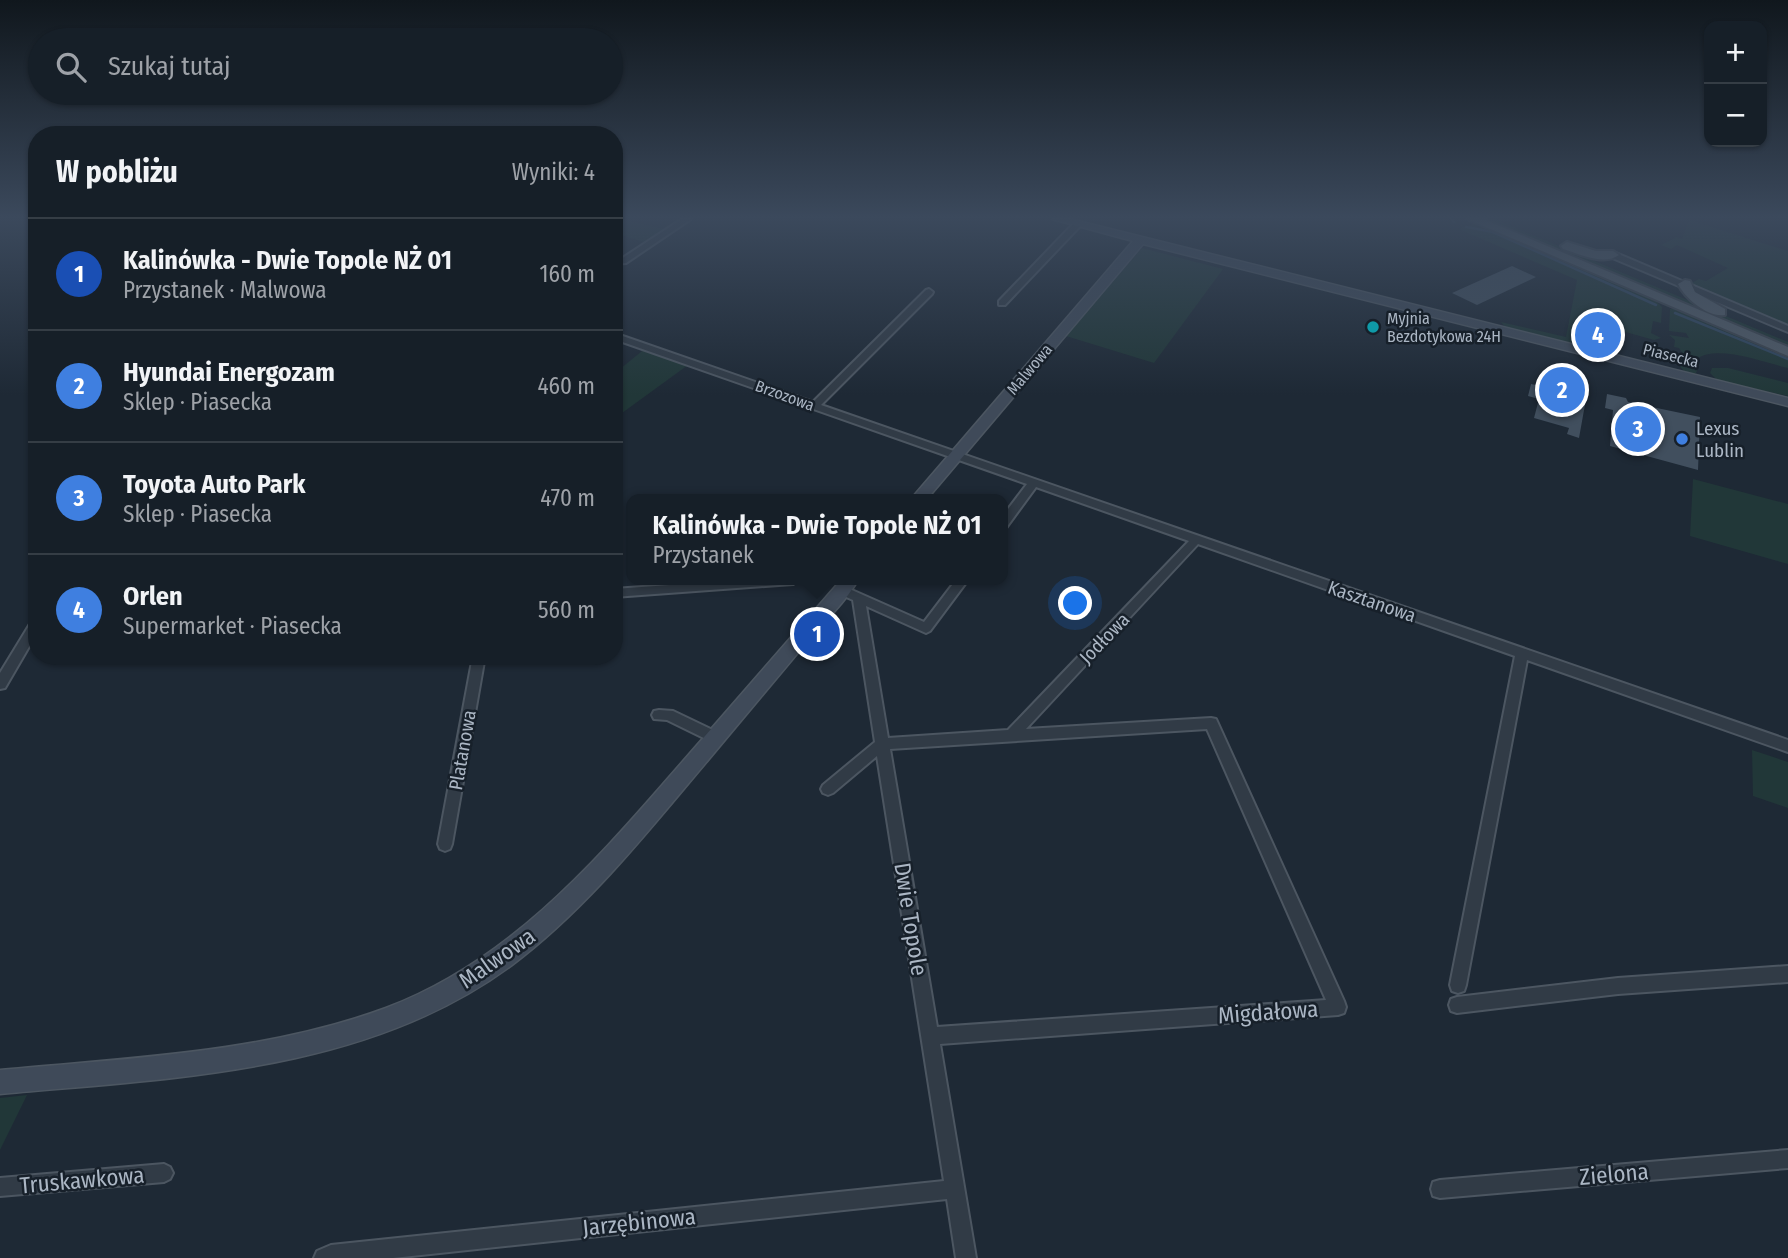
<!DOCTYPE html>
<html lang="pl">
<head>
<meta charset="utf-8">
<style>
	:root { --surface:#161f28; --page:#232c34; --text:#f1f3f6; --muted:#9ea2a8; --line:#353d45; --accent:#78b2fb }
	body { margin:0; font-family:"Fira Sans Condensed",sans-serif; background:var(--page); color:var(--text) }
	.controls { position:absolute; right:21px; top:21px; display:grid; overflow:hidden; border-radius:14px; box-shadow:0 2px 5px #0004 }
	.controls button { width:63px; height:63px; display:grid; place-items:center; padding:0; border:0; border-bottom:2px solid var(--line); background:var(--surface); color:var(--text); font:35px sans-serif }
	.you { position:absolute; left:1076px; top:604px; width:24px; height:24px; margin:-18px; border:5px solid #fff; border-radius:50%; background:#1a73e8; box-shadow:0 0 0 10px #1a73e833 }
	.badge { display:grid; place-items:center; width:46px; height:46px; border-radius:50%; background:var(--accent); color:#fff; font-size:23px; font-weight:700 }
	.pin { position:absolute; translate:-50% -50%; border:4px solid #fff; box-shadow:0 2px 7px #0006 }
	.popup { position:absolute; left:626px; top:494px; width:382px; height:91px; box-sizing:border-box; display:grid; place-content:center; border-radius:14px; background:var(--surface); filter:drop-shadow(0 2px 5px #0005); font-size:23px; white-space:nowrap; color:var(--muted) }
	.popup b { font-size:26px; color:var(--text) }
	.popup::after { content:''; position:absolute; left:50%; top:100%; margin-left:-14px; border:14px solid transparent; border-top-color:var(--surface) }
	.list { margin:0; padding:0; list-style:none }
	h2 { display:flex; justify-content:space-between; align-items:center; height:91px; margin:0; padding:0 28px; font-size:30px }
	h2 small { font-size:23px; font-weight:400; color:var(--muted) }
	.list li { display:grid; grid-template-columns:46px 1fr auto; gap:21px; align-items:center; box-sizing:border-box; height:112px; padding:0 28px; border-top:2px solid var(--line) }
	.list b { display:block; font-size:26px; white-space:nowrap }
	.list p { margin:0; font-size:23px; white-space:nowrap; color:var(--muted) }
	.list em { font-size:23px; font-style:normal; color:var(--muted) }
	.icon { flex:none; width:38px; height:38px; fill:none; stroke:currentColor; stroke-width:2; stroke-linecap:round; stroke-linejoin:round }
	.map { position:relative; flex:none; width:1788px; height:1258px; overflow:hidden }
	.search { position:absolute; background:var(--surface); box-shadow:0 2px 5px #0004; left:28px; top:28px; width:595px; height:77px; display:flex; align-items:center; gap:18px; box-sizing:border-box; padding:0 24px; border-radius:38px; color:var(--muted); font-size:26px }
	.panel { position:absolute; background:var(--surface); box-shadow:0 2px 5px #0004; left:28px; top:126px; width:595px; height:539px; border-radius:28px }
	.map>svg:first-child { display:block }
	.green { fill:#213738 }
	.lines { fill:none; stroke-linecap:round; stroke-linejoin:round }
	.stream { stroke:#30465e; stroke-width:2.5 }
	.building { fill:#414f5e }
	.street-casing { stroke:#4c5661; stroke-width:4 }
	.secondary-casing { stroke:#4c5661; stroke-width:3 }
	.primary-casing { stroke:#3b444f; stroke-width:4 }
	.street { fill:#313b46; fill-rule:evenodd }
	.secondary { fill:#3f4a59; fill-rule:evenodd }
	.primary { fill:#4f5a66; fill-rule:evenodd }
	.culture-dot { fill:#0f9aa8; stroke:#17202a; stroke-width:2.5 }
	.shop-dot { fill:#3f7fe0; stroke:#17202a; stroke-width:2.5 }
	.labels { text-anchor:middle; stroke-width:5; stroke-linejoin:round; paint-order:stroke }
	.far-poi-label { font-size:16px; fill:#abb6c4; stroke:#17202a; text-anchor:start }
	.far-street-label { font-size:16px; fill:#abb6c4; stroke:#17202a }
	.poi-label { font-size:19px; fill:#abb6c4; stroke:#17202a; text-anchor:start }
	.street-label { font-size:19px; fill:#abb6c4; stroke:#17202a }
	.near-street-label { font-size:23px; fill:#abb6c4; stroke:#17202a }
</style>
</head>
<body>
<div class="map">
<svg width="1788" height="1258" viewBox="0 0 1788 1258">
	<rect width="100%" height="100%" fill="#1e2935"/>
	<g class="green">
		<path d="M621,219l43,10 -20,13 -30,-9v-10z"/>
		<path d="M1478,219h16l294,123v8z"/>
		<path d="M1689,220l99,31v74l-16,-7 -1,2 -81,-36 9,-5 7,2 22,-13 -51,-23 -6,4 -10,-4 16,-8 5,2z"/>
		<path d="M1473,224l183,77 6,6 -1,16 -8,-2 -2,12 10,5 -7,2 -64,-18 -3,14 6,3 1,4 -10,5 -78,-20 -5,-6 65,15 11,-57 -116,-50 -1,-2z"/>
		<path d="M1142,248l81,21 -69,94 -88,-27z"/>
		<path d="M1677,308l111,47v13c-23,-5 -71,-24 -91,-9l2,7 -3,7c-14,2 -18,-8 -21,-20l8,1 -4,-6 -5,-1 1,-7 -6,-5 20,3 -3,-5 -17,-2 1,-22z"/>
		<path d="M647,347l41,18 -66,48 -8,1v-40z"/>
		<path d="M1712,368h16l60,15v13l-70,-15 -8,-8z"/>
		<path d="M1693,479l95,25v60l-98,-28z"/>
		<path d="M1752,750l36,12v46l-35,-12z"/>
		<path d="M27,1095l-27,55v-52z"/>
	</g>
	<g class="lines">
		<g class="stream">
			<path d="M1451,219l3,3"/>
			<path d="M1466,227l27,5 163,73"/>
			<path d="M1675,313l113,46"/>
		</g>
	</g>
	<g class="building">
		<path d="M1512,266l24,11 -59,28 -25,-12z"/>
		<path d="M1544,376l44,12 -9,50 -12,-4 2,-6 -35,-10 5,-19 -11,-3 3,-12 10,2z"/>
		<path d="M1607,394l19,4 2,4 72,15 -2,53 -88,-24 3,-36 -8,-2z"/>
	</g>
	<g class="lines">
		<g class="street-casing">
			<g id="street">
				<path d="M682,219h9l-65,44 -12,1v-4l7,-1z"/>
				<path d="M1075,222l7,2 -77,81h-6v-4z"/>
				<path d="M1610,253h6l172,73v6l-178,-75z"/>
				<path d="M929,289l4,3 -1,2 -111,111 967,335v12l-261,-92 -61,325 -2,6 -6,2 -6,-2 -2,-6 65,-329 -317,-112 -172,185 185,-11 5,1 128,282 2,6 -2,6 -6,2 -398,29 36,214h-20l-9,-59 -554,59h-79l3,-7 14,-6 613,-64 -67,-425 -44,37 -5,2 -5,-2 -2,-4 2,-4 52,-43 -22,-142 -16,-7 -2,-3 6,-4 4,1 79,35 32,-42h12l-38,51 -4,2 -60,-27 22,132 120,-8 181,-189 -153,-54 -30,41 -4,1v-12l25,-33 -413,-145v-6l199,69 113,-112zM1207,729l119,271 -389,27 -47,-278z"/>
				<path d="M739,580h60l-6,4 -179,13v-8z"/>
				<path d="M37,618v15l-32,55 -5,1v-16l33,-54z"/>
				<path d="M473,656h12l-33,188 -2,5 -5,2 -5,-2 -2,-5z"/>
				<path d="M659,710l14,1 48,23 2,4 -2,4 -5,2 -49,-24 -13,-1 -2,-4 2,-4z"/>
				<path d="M1788,966v16l-170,12 -161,19 -6,-2 -2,-6 2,-6 6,-2 161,-19z"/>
				<path d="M1788,1150v18l-348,30 -7,-2 -2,-7 2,-7 7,-2z"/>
				<path d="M164,1164l6,3 3,6 -3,6 -6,3 -164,14v-18z"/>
			</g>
		</g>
		<g class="secondary-casing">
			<g id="secondary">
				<path d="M1052,219h18l718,179v8l-645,-162 -216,255h-16l222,-258z"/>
				<path d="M841,580h17c-12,21 -31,39 -47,57 -34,41 -68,81 -102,122 -61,72 -121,149 -197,206 -145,108 -339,113 -512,129v-24c128,-12 264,-17 386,-62 119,-45 203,-139 284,-232 57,-65 114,-131 171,-196z"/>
			</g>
		</g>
		<g class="primary-casing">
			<g id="primary">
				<path d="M1467,219h16l305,128v9z"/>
				<path d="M1567,242l29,9h17l6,4c-15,11 -40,-1 -56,-6l-2,-3z"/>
				<path d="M1685,280l5,1 5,11 30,17v6c-17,3 -40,-17 -47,-31z"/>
			</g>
		</g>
		<use href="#street" class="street"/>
		<use href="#secondary" class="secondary"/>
		<use href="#primary" class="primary"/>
	</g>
	<linearGradient id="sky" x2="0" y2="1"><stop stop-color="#10171d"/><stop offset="0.55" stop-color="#3b495c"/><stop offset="1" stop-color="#3b495c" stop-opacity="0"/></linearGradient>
	<rect width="1788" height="395" fill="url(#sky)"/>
	<circle class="culture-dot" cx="1373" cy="327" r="7"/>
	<circle class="shop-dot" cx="1682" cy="439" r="7"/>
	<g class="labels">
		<g class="far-poi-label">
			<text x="1387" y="324">Myjnia<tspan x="1387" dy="18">Bezdotykowa 24H</tspan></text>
		</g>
		<g class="far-street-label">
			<text transform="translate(1671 355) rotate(14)" y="6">Piasecka</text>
			<text transform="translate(1029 369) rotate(-50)" y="6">Malwowa</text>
			<text transform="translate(785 395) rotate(20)" y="6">Brzozowa</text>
		</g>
		<g class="poi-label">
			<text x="1696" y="435">Lexus<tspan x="1696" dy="22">Lublin</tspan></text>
		</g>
		<g class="street-label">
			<text transform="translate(1372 601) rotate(19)" y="7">Kasztanowa</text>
			<text transform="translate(1104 638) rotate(-46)" y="7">Jodłowa</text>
			<text transform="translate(462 750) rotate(-80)" y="7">Platanowa</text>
		</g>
		<g class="near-street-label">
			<text transform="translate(911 919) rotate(81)" y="8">Dwie Topole</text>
			<text transform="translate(497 958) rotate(-35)" y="8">Malwowa</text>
			<text transform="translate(1268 1012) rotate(-4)" y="8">Migdałowa</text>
			<text transform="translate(1614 1174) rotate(-5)" y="8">Zielona</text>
			<text transform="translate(82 1180) rotate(-5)" y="8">Truskawkowa</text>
			<text transform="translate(639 1222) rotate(-6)" y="8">Jarzębinowa</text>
		</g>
	</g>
</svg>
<div class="controls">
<button>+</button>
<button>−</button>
</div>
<div class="you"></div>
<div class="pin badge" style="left:817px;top:634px;background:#1a4fb4">1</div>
<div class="popup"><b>Kalinówka - Dwie Topole NŻ 01</b>Przystanek</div>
<div class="pin badge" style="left:1562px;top:390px;background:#3f7fe0">2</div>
<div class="pin badge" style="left:1638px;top:429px;background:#3f7fe0">3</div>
<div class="pin badge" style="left:1598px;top:335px;background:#3f7fe0">4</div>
<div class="search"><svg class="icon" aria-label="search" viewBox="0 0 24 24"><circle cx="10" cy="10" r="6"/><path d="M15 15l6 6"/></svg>Szukaj tutaj</div>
<section class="panel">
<h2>W pobliżu<small>Wyniki: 4</small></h2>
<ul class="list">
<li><span class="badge" style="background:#1a4fb4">1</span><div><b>Kalinówka - Dwie Topole NŻ 01</b><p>Przystanek · Malwowa</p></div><em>160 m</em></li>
<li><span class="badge" style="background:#3f7fe0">2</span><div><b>Hyundai Energozam</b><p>Sklep · Piasecka</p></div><em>460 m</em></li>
<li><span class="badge" style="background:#3f7fe0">3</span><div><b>Toyota Auto Park</b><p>Sklep · Piasecka</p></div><em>470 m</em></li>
<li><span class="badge" style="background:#3f7fe0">4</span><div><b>Orlen</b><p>Supermarket · Piasecka</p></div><em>560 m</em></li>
</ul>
</section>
</div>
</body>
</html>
